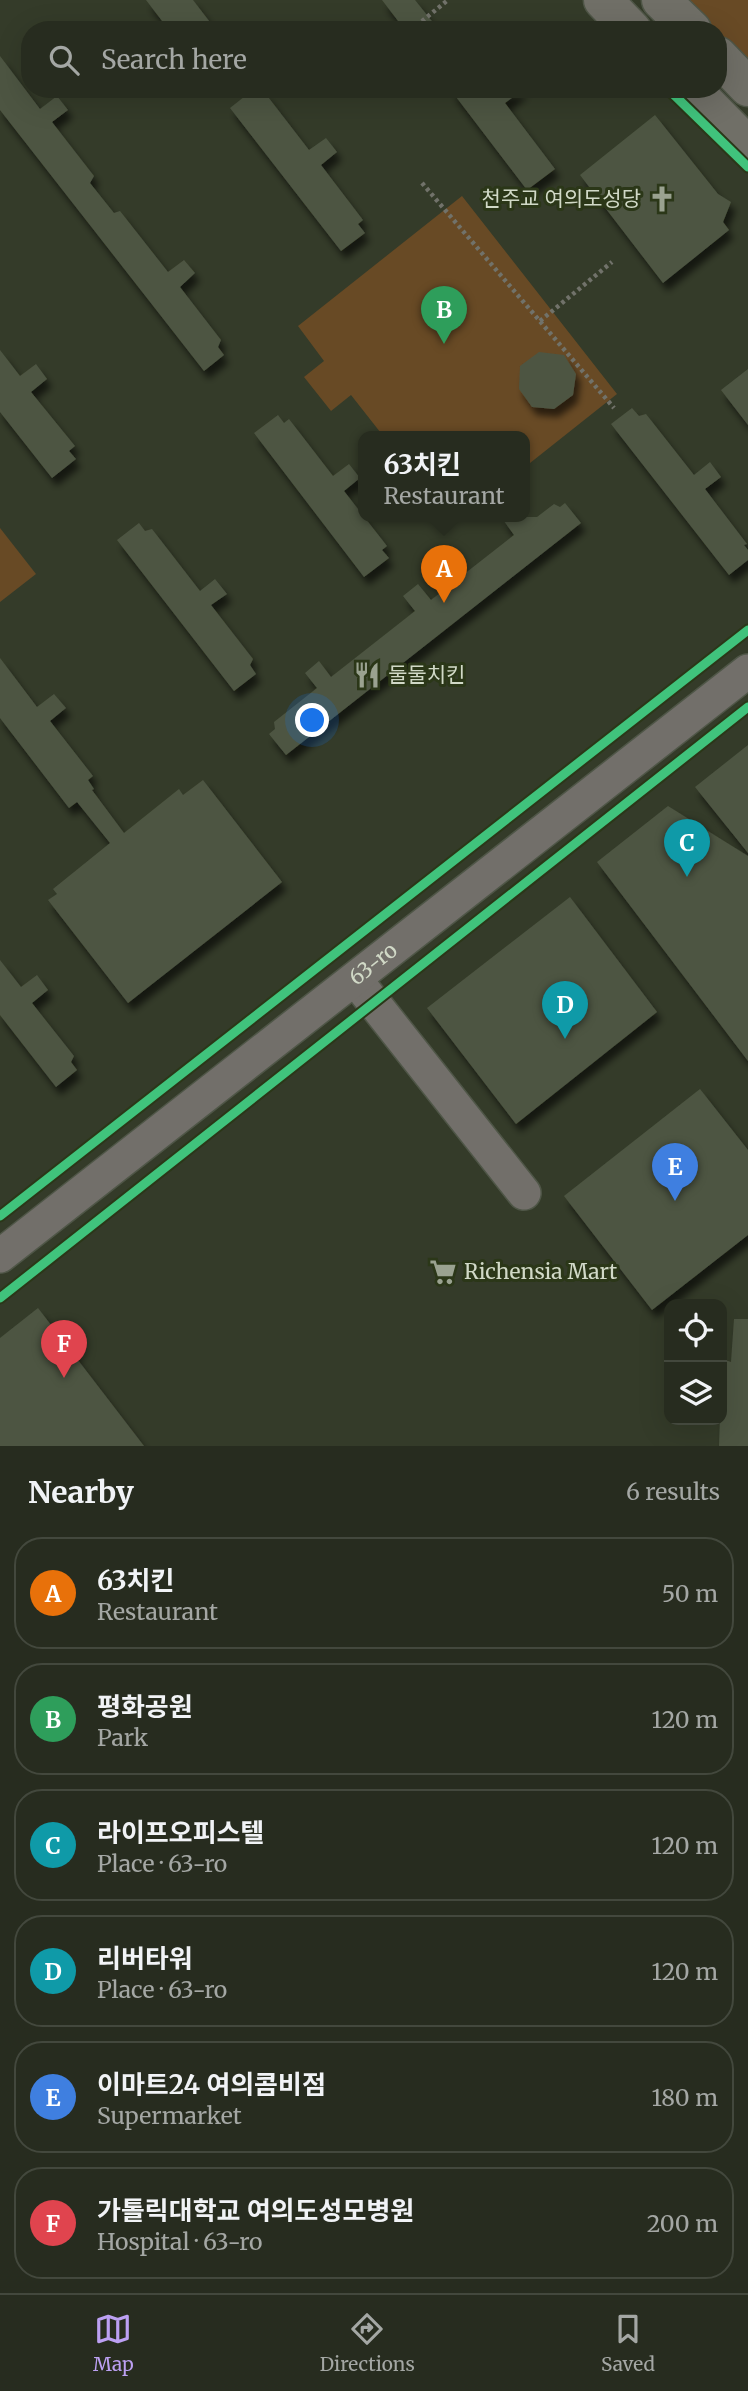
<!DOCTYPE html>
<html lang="en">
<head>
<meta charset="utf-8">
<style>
	:root { --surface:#272c1f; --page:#33382c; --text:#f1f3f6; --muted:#a4a7a4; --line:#43483d; --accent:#bca0f2 }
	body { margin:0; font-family:Merriweather,"Noto Sans KR",serif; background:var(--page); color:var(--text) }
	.controls { position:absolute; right:21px; bottom:21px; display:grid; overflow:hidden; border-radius:14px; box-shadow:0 7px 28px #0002 }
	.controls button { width:63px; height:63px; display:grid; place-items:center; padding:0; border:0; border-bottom:2px solid var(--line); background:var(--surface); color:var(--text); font:35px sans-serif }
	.you { position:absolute; left:313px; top:721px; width:24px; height:24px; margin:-18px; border:5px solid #fff; border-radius:50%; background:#1a73e8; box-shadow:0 0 0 10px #1a73e833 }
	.badge { display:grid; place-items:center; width:46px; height:46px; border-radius:50%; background:var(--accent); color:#fff; font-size:23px; font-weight:700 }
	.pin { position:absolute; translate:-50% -58px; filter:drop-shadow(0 2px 4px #0008) }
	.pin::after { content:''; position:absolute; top:37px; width:24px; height:21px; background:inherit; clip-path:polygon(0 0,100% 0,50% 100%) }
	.popup { position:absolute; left:358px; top:431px; width:172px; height:91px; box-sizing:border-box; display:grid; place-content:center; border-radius:14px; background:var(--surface); filter:drop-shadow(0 2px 5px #0005); font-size:23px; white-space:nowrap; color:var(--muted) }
	.popup b { font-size:26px; color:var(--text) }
	.popup::after { content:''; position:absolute; left:50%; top:100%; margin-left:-14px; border:14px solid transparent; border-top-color:var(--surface) }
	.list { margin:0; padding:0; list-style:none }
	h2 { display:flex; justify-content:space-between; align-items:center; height:91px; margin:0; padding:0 28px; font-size:30px }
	h2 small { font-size:23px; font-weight:400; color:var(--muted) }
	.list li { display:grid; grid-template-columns:46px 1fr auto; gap:21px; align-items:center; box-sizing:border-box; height:112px; margin:0 14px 14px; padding:0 14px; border:2px solid var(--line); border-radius:28px }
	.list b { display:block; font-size:26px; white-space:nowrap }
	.list p { margin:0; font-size:23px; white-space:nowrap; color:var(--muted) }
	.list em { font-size:23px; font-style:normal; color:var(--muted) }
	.icon { flex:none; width:38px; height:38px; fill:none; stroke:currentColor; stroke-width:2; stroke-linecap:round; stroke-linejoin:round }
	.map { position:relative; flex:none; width:748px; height:1446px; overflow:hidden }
	.search { position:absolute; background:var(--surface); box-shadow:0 7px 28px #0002; left:21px; right:21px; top:21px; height:77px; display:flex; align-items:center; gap:18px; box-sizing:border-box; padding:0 24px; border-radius:28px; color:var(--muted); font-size:26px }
	.sheet { height:847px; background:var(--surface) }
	nav { display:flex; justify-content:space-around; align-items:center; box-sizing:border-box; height:98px; border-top:2px solid var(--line); background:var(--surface); font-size:19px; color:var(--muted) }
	nav a { display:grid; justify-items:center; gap:4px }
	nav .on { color:var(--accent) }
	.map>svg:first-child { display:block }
	.green { fill:#684a25 }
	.building { fill:#4d5542; filter:url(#shadow) }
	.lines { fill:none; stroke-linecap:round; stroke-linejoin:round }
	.minor-casing { stroke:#4f5647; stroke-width:36 }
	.major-casing { stroke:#4f5647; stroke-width:41 }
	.path { stroke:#71726a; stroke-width:4.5; stroke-dasharray:3.5 3.5; stroke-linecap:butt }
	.minor { stroke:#726f6a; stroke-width:33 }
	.major { stroke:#706f67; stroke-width:38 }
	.cycleway-casing { stroke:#2b3718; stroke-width:13 }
	.cycleway { stroke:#40c37c; stroke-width:9 }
	.labels { text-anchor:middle; stroke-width:6; stroke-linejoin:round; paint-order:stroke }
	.poi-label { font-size:21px; fill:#d1d9c7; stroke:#2b3718; text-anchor:start }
	.street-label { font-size:21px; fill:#d1d9c7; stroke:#2b3718 }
</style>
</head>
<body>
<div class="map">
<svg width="748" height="1446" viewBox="0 0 748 1446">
	<defs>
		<filter id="shadow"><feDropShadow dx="4.5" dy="8" stdDeviation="3.5" flood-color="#0009"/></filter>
	</defs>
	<rect width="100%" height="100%" fill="#343b29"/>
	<g class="green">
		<path d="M649,0h99v92l-30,-27v-35h-37z"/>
		<path d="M462,196l155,198 -92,73 -1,-30h-140l-33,-42 -20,16 -27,-34 20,-16 -26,-35z"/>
		<path d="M0,528l36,46 -36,28z"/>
	</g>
	<g class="building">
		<path d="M146,0h47l23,30h-47z"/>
		<path d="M382,0h33l24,30h-34z"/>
		<path d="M0,56l40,53 17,-13 11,14 -16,12 42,54 -4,7 24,30 6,-2 48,61 16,-12 11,13 -15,14 41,53 -3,7 6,8 -20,16 -204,-261z"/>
		<path d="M254,89l6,8 5,-4 44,57 17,-12 11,14 -16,13 42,55 -5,4 7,9 -24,18 -111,-143z"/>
		<path d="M450,89h74l-19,14 50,66 -28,21z"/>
		<path d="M655,115l63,79 13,8 -8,20 6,8 -66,53 -83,-108z"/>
		<path d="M0,350l20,26 16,-12 11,15 -16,13 44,54 -6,5 7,8 -24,19 -52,-66z"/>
		<path d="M539,352l25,3 12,19 -3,21 -19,14 -22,-2 -13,-18 1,-23z"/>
		<path d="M748,369v56l-27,-35z"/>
		<path d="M632,408l7,8 7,-2 48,61 16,-13 11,15 -16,12 42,55 -3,1 4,5v10l-19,15 -118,-151z"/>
		<path d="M278,415l6,8 5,-4 44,57 16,-12 11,14 -16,13 43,55 -5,4 7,8 -25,19 -110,-144z"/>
		<path d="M565,503l16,20 -295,232 -17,-21 6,-5 -1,-7 43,-34 -12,-15 14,-12 12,16 84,-66 -12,-15 15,-12 13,16 83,-65 -13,-18h36l17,-13 6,3z"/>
		<path d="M139,523l6,8 7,-2 48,62 15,-12 12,15 -16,11 42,54 -3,6 6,9 -22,17 -117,-151z"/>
		<path d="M0,658l37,49 17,-13 12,14 -16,13 43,55 -5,4 6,9 -2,1 32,43 55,-44 4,6 20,-15 79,102 -154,121 -80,-103 9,-6 -4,-5 57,-46 -33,-41 -8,6 -69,-90z"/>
		<path d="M748,745v108l-53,-66z"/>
		<path d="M668,806l80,50v205l-151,-199z"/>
		<path d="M570,897l87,115 -141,112 -89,-116z"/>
		<path d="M0,960l21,27 16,-12 11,15 -16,13 42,53 -3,6 6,8 -21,17 -56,-72z"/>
		<path d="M700,1089l48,61v85l-96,75 -88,-114z"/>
		<path d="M38,1308l106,138h-144v-108z"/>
		<path d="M734,1319h14v127h-29l3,-87 9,3z"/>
	</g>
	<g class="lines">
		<g class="minor-casing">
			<g id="minor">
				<path d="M355,979l169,214"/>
				<path id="s1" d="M0,1256l748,-585"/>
			</g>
		</g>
		<g class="major-casing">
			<g id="major">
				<path d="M603,0l29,30"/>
				<path d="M661,0l31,30"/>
				<path d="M718,56l30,31"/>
				<path d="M692,89l56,57"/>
			</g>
		</g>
		<g class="path">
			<path d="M411,30l37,-30"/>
			<path d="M422,183l192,225"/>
			<path d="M540,321l72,-59"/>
		</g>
		<use href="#minor" class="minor"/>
		<use href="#major" class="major"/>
		<g class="cycleway-casing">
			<g id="cycleway">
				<path d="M668,89l80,78"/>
				<path d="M0,1216l748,-586"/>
				<path d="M0,1298l748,-591"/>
			</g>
		</g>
		<use href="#cycleway" class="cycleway"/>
	</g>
	<defs>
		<g id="church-bare" transform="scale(2.1)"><path d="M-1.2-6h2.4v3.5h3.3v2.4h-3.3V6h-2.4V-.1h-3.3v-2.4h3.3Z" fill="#9aa290" stroke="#2b3718" stroke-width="2.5" paint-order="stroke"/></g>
		<g id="restaurant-bare" transform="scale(2.1)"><path d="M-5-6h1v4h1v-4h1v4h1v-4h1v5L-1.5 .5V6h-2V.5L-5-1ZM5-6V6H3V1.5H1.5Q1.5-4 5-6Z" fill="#9aa290" stroke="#2b3718" stroke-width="2.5" paint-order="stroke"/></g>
		<g id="supermarket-bare" transform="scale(2.1)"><path d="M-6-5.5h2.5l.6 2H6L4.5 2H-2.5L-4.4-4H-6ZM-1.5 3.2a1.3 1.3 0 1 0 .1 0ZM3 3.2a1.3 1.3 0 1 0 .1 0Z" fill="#9aa290" stroke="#2b3718" stroke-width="2.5" paint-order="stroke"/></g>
	</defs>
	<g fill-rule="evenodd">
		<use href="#church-bare" x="662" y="199"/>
		<use href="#restaurant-bare" x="367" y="675"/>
		<use href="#supermarket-bare" x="443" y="1272"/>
	</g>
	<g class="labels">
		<g class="poi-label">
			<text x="641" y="206" text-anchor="end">천주교 여의도성당</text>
			<text x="388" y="682">둘둘치킨</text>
			<text x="464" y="1279">Richensia Mart</text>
		</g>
		<g class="street-label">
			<text dy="7" stroke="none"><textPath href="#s1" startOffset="474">63-ro</textPath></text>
		</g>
	</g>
</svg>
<div class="controls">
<button><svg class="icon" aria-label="locate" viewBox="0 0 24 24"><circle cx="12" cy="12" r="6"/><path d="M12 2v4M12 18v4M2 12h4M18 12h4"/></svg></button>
<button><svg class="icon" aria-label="layers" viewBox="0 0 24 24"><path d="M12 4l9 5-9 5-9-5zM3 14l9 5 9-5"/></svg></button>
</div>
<div class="you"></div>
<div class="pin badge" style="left:444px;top:603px;background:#e8710a">A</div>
<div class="popup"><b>63치킨</b>Restaurant</div>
<div class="pin badge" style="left:444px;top:344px;background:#2e9e5b">B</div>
<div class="pin badge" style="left:687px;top:877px;background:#0f9aa8">C</div>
<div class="pin badge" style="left:565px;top:1039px;background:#0f9aa8">D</div>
<div class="pin badge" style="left:675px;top:1201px;background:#3f7fe0">E</div>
<div class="pin badge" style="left:64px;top:1378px;background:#e0444e">F</div>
<div class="search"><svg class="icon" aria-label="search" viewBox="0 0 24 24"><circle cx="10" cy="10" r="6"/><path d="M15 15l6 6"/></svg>Search here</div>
</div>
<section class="sheet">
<h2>Nearby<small>6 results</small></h2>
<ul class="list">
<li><span class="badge" style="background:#e8710a">A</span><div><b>63치킨</b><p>Restaurant</p></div><em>50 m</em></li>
<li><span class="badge" style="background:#2e9e5b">B</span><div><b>평화공원</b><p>Park</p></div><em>120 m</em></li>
<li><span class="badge" style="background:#0f9aa8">C</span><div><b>라이프오피스텔</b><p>Place · 63-ro</p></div><em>120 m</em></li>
<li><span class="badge" style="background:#0f9aa8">D</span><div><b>리버타워</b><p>Place · 63-ro</p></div><em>120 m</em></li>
<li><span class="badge" style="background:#3f7fe0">E</span><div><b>이마트24 여의콤비점</b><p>Supermarket</p></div><em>180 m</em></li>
<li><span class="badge" style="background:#e0444e">F</span><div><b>가톨릭대학교 여의도성모병원</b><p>Hospital · 63-ro</p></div><em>200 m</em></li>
</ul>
</section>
<nav>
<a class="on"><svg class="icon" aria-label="map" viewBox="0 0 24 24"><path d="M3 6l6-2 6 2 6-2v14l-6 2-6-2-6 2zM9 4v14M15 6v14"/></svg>Map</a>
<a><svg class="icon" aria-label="directions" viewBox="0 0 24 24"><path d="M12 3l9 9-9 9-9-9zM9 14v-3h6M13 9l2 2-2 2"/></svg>Directions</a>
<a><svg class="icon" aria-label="saved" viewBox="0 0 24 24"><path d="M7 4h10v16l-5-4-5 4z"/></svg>Saved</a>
</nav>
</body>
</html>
